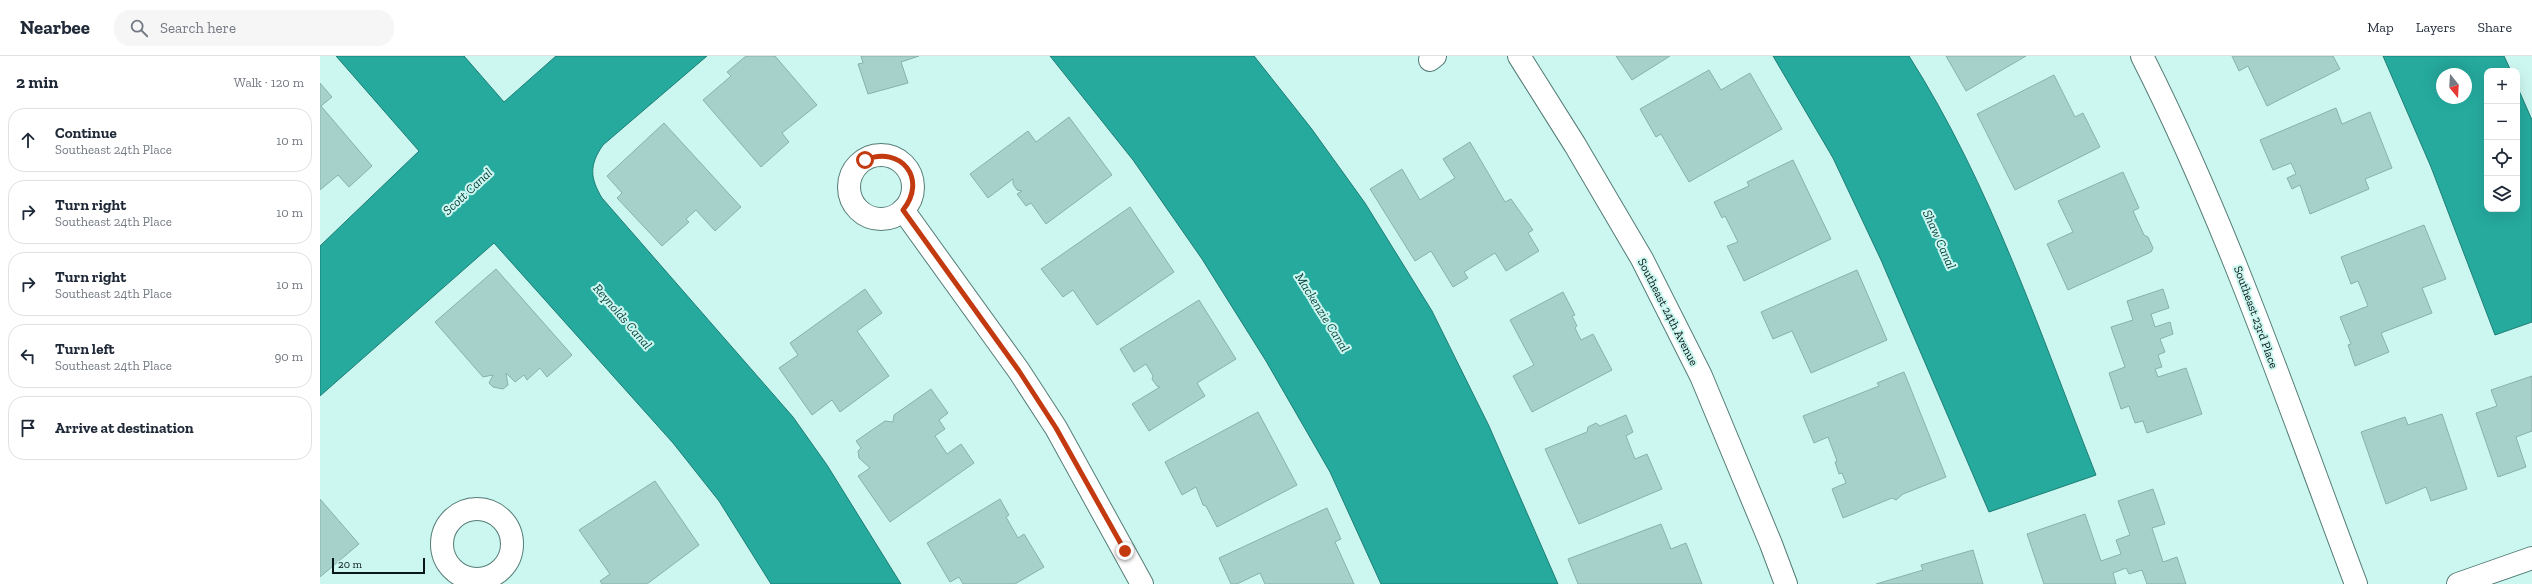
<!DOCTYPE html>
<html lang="en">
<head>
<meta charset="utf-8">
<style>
	:root { --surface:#fff; --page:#f6f6f7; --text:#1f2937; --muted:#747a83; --line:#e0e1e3 }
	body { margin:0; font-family:"Zilla Slab",serif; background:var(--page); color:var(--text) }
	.controls { position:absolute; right:12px; top:12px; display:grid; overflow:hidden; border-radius:8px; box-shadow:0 4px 16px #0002 }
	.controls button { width:36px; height:36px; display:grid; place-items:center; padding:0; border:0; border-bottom:1px solid var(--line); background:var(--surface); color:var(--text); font:20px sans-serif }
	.compass { position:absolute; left:2116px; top:12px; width:36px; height:36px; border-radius:50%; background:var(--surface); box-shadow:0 4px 16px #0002; rotate:162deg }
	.scale { position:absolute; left:12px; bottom:10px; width:93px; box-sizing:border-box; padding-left:4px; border:2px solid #071715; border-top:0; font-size:11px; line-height:14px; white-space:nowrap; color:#071715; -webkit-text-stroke:3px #ccf7f0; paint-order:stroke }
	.stop { position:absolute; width:12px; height:12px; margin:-9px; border:3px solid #c33a10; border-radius:50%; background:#fff }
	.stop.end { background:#c33a10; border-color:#fff; box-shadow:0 1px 4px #0008 }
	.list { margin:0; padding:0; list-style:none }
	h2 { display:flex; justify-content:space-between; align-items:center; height:52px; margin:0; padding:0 16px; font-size:17px }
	h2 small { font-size:13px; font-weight:400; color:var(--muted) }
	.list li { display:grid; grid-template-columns:26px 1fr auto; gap:12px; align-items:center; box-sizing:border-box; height:64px; margin:0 8px 8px; padding:0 8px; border:1px solid var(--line); border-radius:16px }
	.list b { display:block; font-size:15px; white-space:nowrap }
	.list p { margin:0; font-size:13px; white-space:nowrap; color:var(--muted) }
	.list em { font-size:13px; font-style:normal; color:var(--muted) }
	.icon { flex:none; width:22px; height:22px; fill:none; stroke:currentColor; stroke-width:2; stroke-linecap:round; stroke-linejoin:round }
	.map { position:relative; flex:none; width:2212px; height:528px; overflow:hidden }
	header { display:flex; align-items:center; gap:24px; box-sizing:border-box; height:56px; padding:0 20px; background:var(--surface); border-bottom:1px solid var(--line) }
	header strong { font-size:19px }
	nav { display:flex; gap:22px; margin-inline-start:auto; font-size:14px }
	.search { width:280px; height:36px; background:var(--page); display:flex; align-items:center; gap:10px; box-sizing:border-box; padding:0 14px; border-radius:16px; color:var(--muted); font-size:15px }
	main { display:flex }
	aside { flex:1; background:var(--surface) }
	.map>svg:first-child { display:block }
	.water { fill:#26aa9e; stroke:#1d7e75; fill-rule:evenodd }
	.building { fill:#a6d0ca; stroke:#88b1ab }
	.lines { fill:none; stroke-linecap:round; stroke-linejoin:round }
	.street-casing { stroke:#547c76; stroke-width:24 }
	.secondary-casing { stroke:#547c76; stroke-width:24 }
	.street { stroke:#fff; stroke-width:22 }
	.secondary { stroke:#fff; stroke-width:22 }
	.route { stroke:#c33a10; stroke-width:5 }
	.labels { text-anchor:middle; stroke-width:4; stroke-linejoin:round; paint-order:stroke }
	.street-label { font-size:12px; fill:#071715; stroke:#ccf7f0 }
	.water-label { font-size:13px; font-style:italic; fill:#0c443f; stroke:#ccf7f0 }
</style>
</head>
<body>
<header>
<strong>Nearbee</strong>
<div class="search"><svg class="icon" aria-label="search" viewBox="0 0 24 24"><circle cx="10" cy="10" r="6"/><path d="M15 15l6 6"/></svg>Search here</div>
<nav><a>Map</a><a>Layers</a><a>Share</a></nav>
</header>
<main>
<aside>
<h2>2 min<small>Walk · 120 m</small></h2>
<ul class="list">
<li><svg class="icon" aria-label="ahead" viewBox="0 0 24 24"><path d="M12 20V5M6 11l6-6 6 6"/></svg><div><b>Continue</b><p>Southeast 24th Place</p></div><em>10 m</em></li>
<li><svg class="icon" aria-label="right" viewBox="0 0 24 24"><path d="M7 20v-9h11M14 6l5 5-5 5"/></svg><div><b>Turn right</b><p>Southeast 24th Place</p></div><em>10 m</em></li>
<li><svg class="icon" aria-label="right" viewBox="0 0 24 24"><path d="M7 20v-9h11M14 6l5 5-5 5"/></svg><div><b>Turn right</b><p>Southeast 24th Place</p></div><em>10 m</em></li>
<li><svg class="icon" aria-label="left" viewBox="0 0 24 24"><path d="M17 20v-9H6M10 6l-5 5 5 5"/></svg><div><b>Turn left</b><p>Southeast 24th Place</p></div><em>90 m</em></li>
<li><svg class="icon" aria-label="arrive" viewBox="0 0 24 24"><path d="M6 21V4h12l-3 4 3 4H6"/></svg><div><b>Arrive at destination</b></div></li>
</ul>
</aside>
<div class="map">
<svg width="2212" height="528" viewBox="0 0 2212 528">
	<rect width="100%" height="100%" fill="#ccf7f0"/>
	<g class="water">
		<path d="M16,0h128l40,46 52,-46h151l-104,89c-14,20 -13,33 -1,53l191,219 34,48 74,119h-130l-52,-83 -46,-58 -179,-200 -174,153v-150l99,-95z"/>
		<path d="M730,0h204l57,72 54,75 67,108 57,115 69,158h-177l-51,-112 -64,-111 -64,-102 -69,-99z"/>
		<path d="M1453,0h136c82,129 131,277 187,419l-107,37 -108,-252 -48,-102z"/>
		<path d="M2063,0h121l7,15h-24v138h30v-123l15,34v202l-37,13 -64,-168zM2122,18h24v24h-24z"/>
	</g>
	<g class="building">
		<path d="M426,0h29l42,49 -35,28 7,9 -28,25 -58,-67 28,-24 -4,-4z"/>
		<path d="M541,0h58l-18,6 7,21 -40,11 -10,-30 5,-1z"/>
		<path d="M1296,0h54l-38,24z"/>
		<path d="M1626,0h80l-60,35z"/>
		<path d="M1912,0h101l7,13 -73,37 -19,-40 -9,5z"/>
		<path d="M1389,14l12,20 29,-17 32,56 -93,53 -28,-48 -5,3 -16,-28z"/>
		<path d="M1734,19l21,42 8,-4 17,34 -85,43 -38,-76z"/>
		<path d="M0,27l12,14 -11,9 51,60 -23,21 -11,-12 -18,15z"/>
		<path d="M2016,52l6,16 28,-12 22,56 -27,11 4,10 -59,25 -10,-29 -8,4 -5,-11 9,-4 -5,-11 -18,7 -13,-30z"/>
		<path d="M749,61l43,58 -66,49 -15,-21 -5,3 -9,-12 5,-3 -5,-1 -4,-6v-5l-25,19 -18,-24 58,-43 8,11z"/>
		<path d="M344,67l77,84 -26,24 -19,-21 -10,9 3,3 -27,24 -45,-48 5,-5 -15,-17z"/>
		<path d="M1150,86l35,60 6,-3 22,31 -5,3 11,18 -33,20 -11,-18 -31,19 4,6 -15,9 -22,-36 -16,10 -45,-72 32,-20 18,31 35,-22 -12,-19z"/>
		<path d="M1473,104l38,79 -87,42 -17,-35 11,-4 -13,-26 -3,2 -8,-16 35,-16 -2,-4z"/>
		<path d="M1803,116l16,36 -6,3 11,24 4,2 5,11 -2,4 -83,38 -21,-46 26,-12 -15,-31z"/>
		<path d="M810,151l44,65 -77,53 -24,-35 -10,7 -22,-28z"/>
		<path d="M2104,169l22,54 -24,9 10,25 -51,20 8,19 -34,14 -7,-21 3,-1 -11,-27 28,-11 -10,-25 -7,3 -10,-27z"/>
		<path d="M176,213l76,86 -25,22 -7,-9 -13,12 -3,-5 -9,7 -9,-9 2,12 -5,4 -10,-2 -4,-4 4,-8 -10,2 -48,-55z"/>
		<path d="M1537,214l30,70 -76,33 -19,-42 -19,8 -12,-27z"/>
		<path d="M545,233l17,24 -25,18 32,45 -49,36 -8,-12 -20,15 -33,-47 19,-13 -8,-12z"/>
		<path d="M1843,233l6,19 -18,6 4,13 15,-5 3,12 -13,5 5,13 -7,3 4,12 -7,2 3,8 28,-9 16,46 -55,19 -4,-12 -8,2 -6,-17 -8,3 -12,-36 16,-6 -14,-40 22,-7 -6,-19z"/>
		<path d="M1243,236l12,23 -3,1 5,10 -2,2 6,12 12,-6 19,36 -80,42 -19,-36 21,-11 -24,-45z"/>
		<path d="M879,244l37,59 -39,24 8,13 -56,35 -17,-27 28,-17 -3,-1 -5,-7 1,-3 -7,-12 -12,8 -14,-23z"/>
		<path d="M1584,316l42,105 -43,17 -7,6 -4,-2 -49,20 -11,-29 14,-6 -4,-10 -3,1 -4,-12 2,-1 -9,-24 -14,6 -11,-27 76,-30 -2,-3z"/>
		<path d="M2212,320v55l-16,6 10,30 -28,10 -22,-64 21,-7 -6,-16z"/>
		<path d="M611,333l17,24 -9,7 6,9 -10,7 12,18 14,-10 13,19 -84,59 -32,-46 12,-8 -11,-10 -1,-7 3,-3 -5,-7 29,-20 8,1 1,-7z"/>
		<path d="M938,356l39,73 -80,42 -11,-21 -3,-1 -7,-18 -14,8 -17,-33z"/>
		<path d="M2122,358l25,75 -36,12 -5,-14 -40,17 -25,-72 44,-15 3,8z"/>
		<path d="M1306,359l7,17 -7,4 9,23 12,-5 15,35 -83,35 -34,-75 42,-17 1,-5 8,-4 4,3z"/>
		<path d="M335,425l44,64 -52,39h-45l-2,-3 10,-7 -31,-44z"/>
		<path d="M1833,433l12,35 -13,4 11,34 14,-5 9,27h-39l-5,-14 -13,4 -3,-6 -13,5 3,11h-72l-17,-50 58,-20 16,47 20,-7 -5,-14 14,-5 -12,-34z"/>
		<path d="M0,443l39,45 -39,33z"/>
		<path d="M680,443l9,16 -3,2 12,21 6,-4 20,33 -29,17h-52l-4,-7 -9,5 -23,-39z"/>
		<path d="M1007,452l14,31 -6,3 19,42h-89l-5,-11 -23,11h-6l-12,-26z"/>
		<path d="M1341,468l10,25 15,-6 16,41h-124l-10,-25z"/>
		<path d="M1653,494l10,34h-107l47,-14 -2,-5z"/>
	</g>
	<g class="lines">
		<g class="street-casing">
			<g id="street">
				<path d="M1199,0l56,89 67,114 59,117 70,168 15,40"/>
				<path d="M1822,0c86,170 147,350 214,528"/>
				<path d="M1110,4l5,-4"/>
				<circle cx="561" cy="131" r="32"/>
				<path d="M583,154l116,161 37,57 86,156"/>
				<circle cx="157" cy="488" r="35"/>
			</g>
		</g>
		<g class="secondary-casing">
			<path id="secondary" d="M2138,528l74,-26"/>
		</g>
		<use href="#street" class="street"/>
		<use href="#secondary" class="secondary"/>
	</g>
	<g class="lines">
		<path class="route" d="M545,104c36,-15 63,19 38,50l116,161 37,57 69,123"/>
	</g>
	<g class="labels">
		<g class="street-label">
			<text transform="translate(1348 256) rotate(63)" y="4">Southeast 24th Avenue</text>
			<text transform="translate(1936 261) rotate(70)" y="4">Southeast 23rd Place</text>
		</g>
		<g class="water-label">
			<text transform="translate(147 135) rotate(-43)" y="5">Scott Canal</text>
			<text transform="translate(1620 183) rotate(66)" y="5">Shaw Canal</text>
			<text transform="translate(1003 256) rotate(58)" y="5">Mackenzie Canal</text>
			<text transform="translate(303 260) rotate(49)" y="5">Reynolds Canal</text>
		</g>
	</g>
</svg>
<div class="controls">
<button>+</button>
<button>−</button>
<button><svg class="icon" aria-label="locate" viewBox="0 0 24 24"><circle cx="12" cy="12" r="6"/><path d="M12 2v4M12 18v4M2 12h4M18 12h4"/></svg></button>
<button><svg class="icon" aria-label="layers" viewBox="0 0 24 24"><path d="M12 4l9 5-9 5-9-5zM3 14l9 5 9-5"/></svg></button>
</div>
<svg class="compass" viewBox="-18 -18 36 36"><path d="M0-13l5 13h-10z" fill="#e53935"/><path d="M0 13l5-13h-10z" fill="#747a83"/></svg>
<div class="scale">20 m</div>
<div class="stop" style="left:545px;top:104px"></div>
<div class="stop end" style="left:805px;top:495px"></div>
</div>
</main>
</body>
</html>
